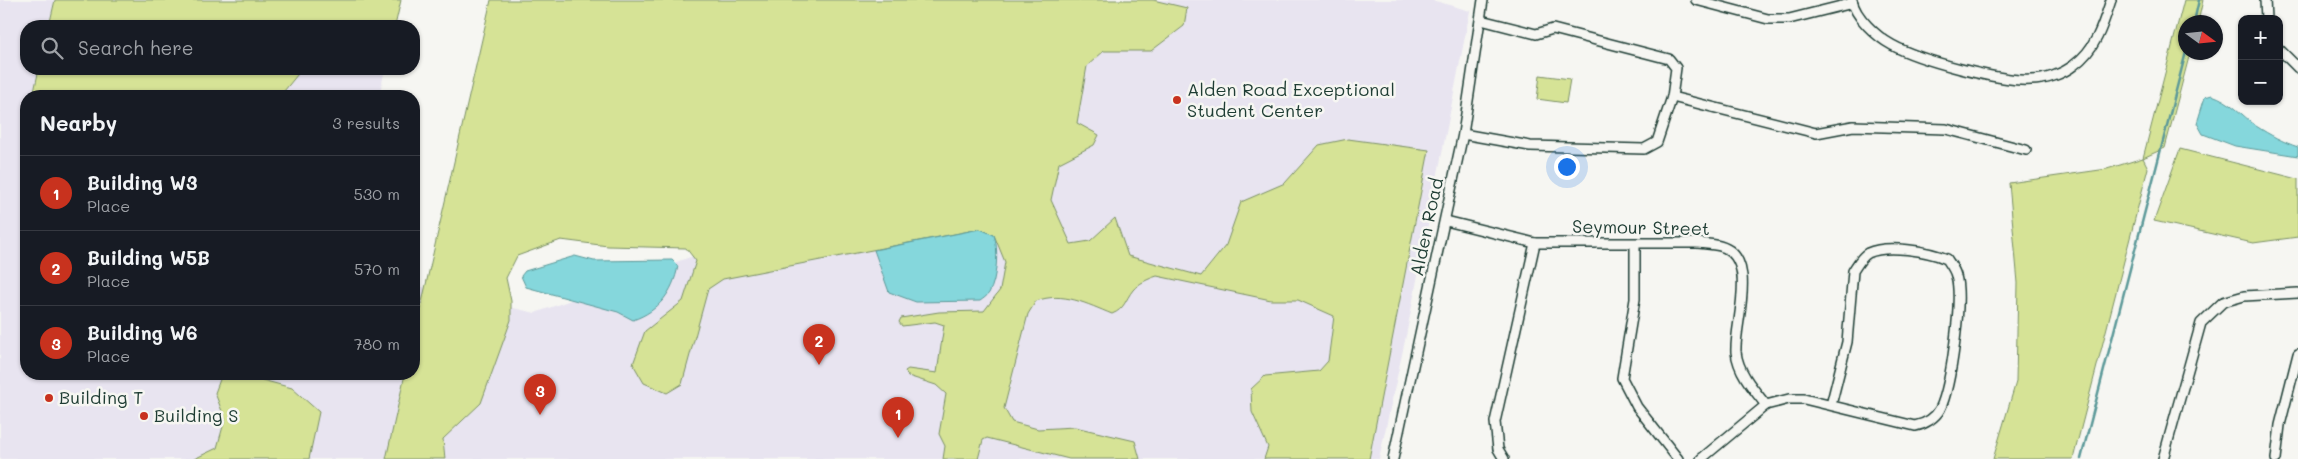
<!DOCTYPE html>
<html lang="en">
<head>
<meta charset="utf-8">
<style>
	:root { --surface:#171b24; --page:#242831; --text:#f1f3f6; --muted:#9ea1a6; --line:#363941; --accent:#c8321e }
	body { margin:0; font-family:Mali,sans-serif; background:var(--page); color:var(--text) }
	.controls { position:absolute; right:15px; top:15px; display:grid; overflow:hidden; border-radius:10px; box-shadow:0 1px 4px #0004 }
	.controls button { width:45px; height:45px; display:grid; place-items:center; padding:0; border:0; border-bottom:1px solid var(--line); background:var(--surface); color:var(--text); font:25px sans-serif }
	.compass { position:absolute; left:2178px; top:15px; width:45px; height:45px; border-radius:50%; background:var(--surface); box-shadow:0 1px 4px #0004; rotate:105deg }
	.you { position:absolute; left:1566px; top:166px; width:18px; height:18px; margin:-12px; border:4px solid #fff; border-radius:50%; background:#1a73e8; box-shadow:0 0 0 8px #1a73e833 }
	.badge { display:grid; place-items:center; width:32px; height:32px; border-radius:50%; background:var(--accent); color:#fff; font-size:16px; font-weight:700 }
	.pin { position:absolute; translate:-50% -41px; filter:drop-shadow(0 1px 2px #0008) }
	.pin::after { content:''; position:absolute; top:26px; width:18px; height:15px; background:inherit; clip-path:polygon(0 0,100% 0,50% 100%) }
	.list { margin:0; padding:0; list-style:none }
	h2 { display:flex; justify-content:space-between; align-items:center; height:65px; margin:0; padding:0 20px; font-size:21px }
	h2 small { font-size:16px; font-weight:400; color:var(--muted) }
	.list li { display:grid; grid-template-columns:32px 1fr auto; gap:15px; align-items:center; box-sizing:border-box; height:75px; padding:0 20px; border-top:1px solid var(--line) }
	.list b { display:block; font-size:19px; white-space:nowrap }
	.list p { margin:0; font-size:16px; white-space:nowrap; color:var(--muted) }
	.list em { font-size:16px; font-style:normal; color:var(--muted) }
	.icon { flex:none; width:28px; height:28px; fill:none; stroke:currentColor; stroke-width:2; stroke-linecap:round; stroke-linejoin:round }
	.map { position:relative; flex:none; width:2298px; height:459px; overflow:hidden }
	.search { position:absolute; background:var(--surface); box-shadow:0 1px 4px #0004; left:20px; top:20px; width:400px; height:55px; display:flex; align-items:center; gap:12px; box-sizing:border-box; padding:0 18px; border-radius:20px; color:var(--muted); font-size:19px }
	.panel { position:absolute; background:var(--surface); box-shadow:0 1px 4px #0004; left:20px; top:90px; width:400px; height:290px; border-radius:20px }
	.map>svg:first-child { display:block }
	.built { fill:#e8e4f0 }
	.green { fill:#d6e396; stroke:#7a9065 }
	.water { fill:#85d7dc; stroke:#5c9999 }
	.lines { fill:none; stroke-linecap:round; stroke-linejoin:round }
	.stream { stroke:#5c9999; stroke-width:2.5 }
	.minor-casing { stroke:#1f3d34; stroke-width:12 }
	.minor { stroke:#f6f6f2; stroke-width:9 }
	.poi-dot { fill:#c8321e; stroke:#f6f6f2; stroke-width:2 }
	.labels { text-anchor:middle; stroke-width:5; stroke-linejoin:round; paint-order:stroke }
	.poi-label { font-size:18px; fill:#1f3d34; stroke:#f6f6f2; text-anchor:start }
	.street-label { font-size:18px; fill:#1f3d34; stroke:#f6f6f2 }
</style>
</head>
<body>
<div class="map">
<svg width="2298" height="459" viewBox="0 0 2298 459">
	<rect width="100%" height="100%" fill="#f6f6f2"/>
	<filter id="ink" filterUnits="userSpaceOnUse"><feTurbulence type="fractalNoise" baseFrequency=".02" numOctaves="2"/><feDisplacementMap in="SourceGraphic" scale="10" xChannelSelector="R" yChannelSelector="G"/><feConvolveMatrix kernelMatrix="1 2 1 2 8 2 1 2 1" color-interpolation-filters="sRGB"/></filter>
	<g filter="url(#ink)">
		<g class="built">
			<path d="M0,0h55l-6,26h-23v43h13l-6,27h-7v278h388v-89l121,28 341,-123 53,-190h503l38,11 -64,325 -27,123h-1379z"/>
			<path d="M302,69h57l25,5 -5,22h-99z"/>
		</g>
		<g class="green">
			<path d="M55,0h346l-6,26h-346z"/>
			<path d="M491,0h662l34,8 -3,18 -33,25h-47l-17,15 -10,57 22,12 -5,10 -35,18 -8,37 20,44 19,-3 25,-23 13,38 73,20 25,-31 15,-43 44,-19 34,-38 29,-6 81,11 -60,309h-105l4,-12 -16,-35 -1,-23 14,-13 54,-5 9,-10 6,-45 -36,-16h-27l-114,-24c-9,3 -18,7 -24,14 -8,10 -8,19 -21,24 -25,-10 -49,-23 -76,-13l-8,13 -24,94 8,14 26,7 37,-2 60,14 5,18h-71l-82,-21 -4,2 -5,19h-35l2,-13 -6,-12 7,-40 -10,-9 -28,-9 -3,-5 3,-2 29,4 7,-48 -9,-3 -33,4 -3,-4 2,-4 38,-6 45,-1 16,-21 5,-28 -11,-27 -14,-6 -257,50 -15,10 -26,95 -15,9 -23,-10 -11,-19 12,-33 38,-30 13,-40 -10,-13 -78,-2 -47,-6 -44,16 -11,22 5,23v19l-30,83 -38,36 2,20h-59l19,-85h9v-37z"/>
			<path d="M2184,0h19l-5,22h-12v30l4,1 -25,95 -22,10 5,10 -75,291h-80l23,-77 2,-99 -9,-100 98,-14 36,-11z"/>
			<path d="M39,69h263l-22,27h-247z"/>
			<path d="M1540,75l30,4 -4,24 -29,-4z"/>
			<path d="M2180,149l118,30v58l-45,6 -99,-22z"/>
			<path d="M222,374h18l52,14 27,24 -10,47h-115l23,-11 8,-29 -10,-26z"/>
		</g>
		<g class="water">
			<path d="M2212,95c18,6 29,19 44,31 14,9 27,16 42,21v9l-63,-10 -32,-12 -6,-11 8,-26z"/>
			<path d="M980,229l14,6c5,13 3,45 -5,58 -2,3 -6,6 -9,8l-64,1 -27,-10 -15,-42z"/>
			<path d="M575,256l19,5 78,-1 6,6c-5,26 -19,45 -45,54l-15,-8 -92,-25 -5,-11 4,-5z"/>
		</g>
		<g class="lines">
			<g class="stream">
				<path d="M2194,22l5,-22"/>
				<path d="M2081,459l105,-407"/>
			</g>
			<g class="minor-casing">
				<g id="minor">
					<path d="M1696,0l72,19h21l64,-16"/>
					<path d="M1852,0c3,17 25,37 40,45 27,15 109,37 139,35 14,0 32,-6 43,-15 22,-16 29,-40 37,-65"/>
					<path d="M2265,0l1,19"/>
					<path d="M2279,49l19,19"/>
					<path d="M1672,97l144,36 37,-7 93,3 80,21"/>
					<path d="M1463,134l67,12 114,3 13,-7 15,-45 4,-29 -7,-9 -116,-30 -17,5 -55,-14"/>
					<path d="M1446,221l89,22h162c8,1 16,1 23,3 40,11 14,78 16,106 2,20 18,38 30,53"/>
					<path d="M1635,244v55l-13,79 15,29 41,52"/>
					<path d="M1393,459l70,-325 20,-134"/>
					<path d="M1504,459l-6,-10 -3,-27 40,-179"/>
					<path d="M1701,459l65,-54 23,-6h15l111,27c10,-2 20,-8 25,-17 11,-22 23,-110 16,-133 -1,-6 -6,-12 -9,-17 -19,-8 -60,-15 -79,-6 -7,4 -11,12 -15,18l-6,71 -16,63"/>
					<path d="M2163,459l38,-136 22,-21 21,-6 54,-3"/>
					<path d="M2276,459l4,-34 18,-71"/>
				</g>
			</g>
			<use href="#minor" class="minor"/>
		</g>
	</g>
	<g class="poi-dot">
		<circle cx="1177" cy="100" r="5"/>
		<circle cx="49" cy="398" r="5"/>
		<circle cx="144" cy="416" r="5"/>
	</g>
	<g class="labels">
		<g class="poi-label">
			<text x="1187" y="96">Alden Road Exceptional<tspan x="1187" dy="21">Student Center</tspan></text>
			<text x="59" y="404">Building T</text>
			<text x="154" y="422">Building S</text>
		</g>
		<g class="street-label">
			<text transform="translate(1427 227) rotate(-78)" y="6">Alden Road</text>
			<text transform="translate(1641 228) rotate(1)" y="6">Seymour Street</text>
		</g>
	</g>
</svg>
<div class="controls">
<button>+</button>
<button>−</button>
</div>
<svg class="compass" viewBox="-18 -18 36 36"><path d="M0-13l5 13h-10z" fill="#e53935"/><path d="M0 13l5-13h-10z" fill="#9ea1a6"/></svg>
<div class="you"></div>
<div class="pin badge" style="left:898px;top:438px">1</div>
<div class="pin badge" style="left:819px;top:365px">2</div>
<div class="pin badge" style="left:540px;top:415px">3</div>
<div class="search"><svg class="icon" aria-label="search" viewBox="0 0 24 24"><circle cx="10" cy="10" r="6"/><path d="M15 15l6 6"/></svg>Search here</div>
<section class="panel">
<h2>Nearby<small>3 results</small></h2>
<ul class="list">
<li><span class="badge">1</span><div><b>Building W3</b><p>Place</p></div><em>530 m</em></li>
<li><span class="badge">2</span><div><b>Building W5B</b><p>Place</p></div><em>570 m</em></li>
<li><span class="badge">3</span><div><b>Building W6</b><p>Place</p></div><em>780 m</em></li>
</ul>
</section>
</div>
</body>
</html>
